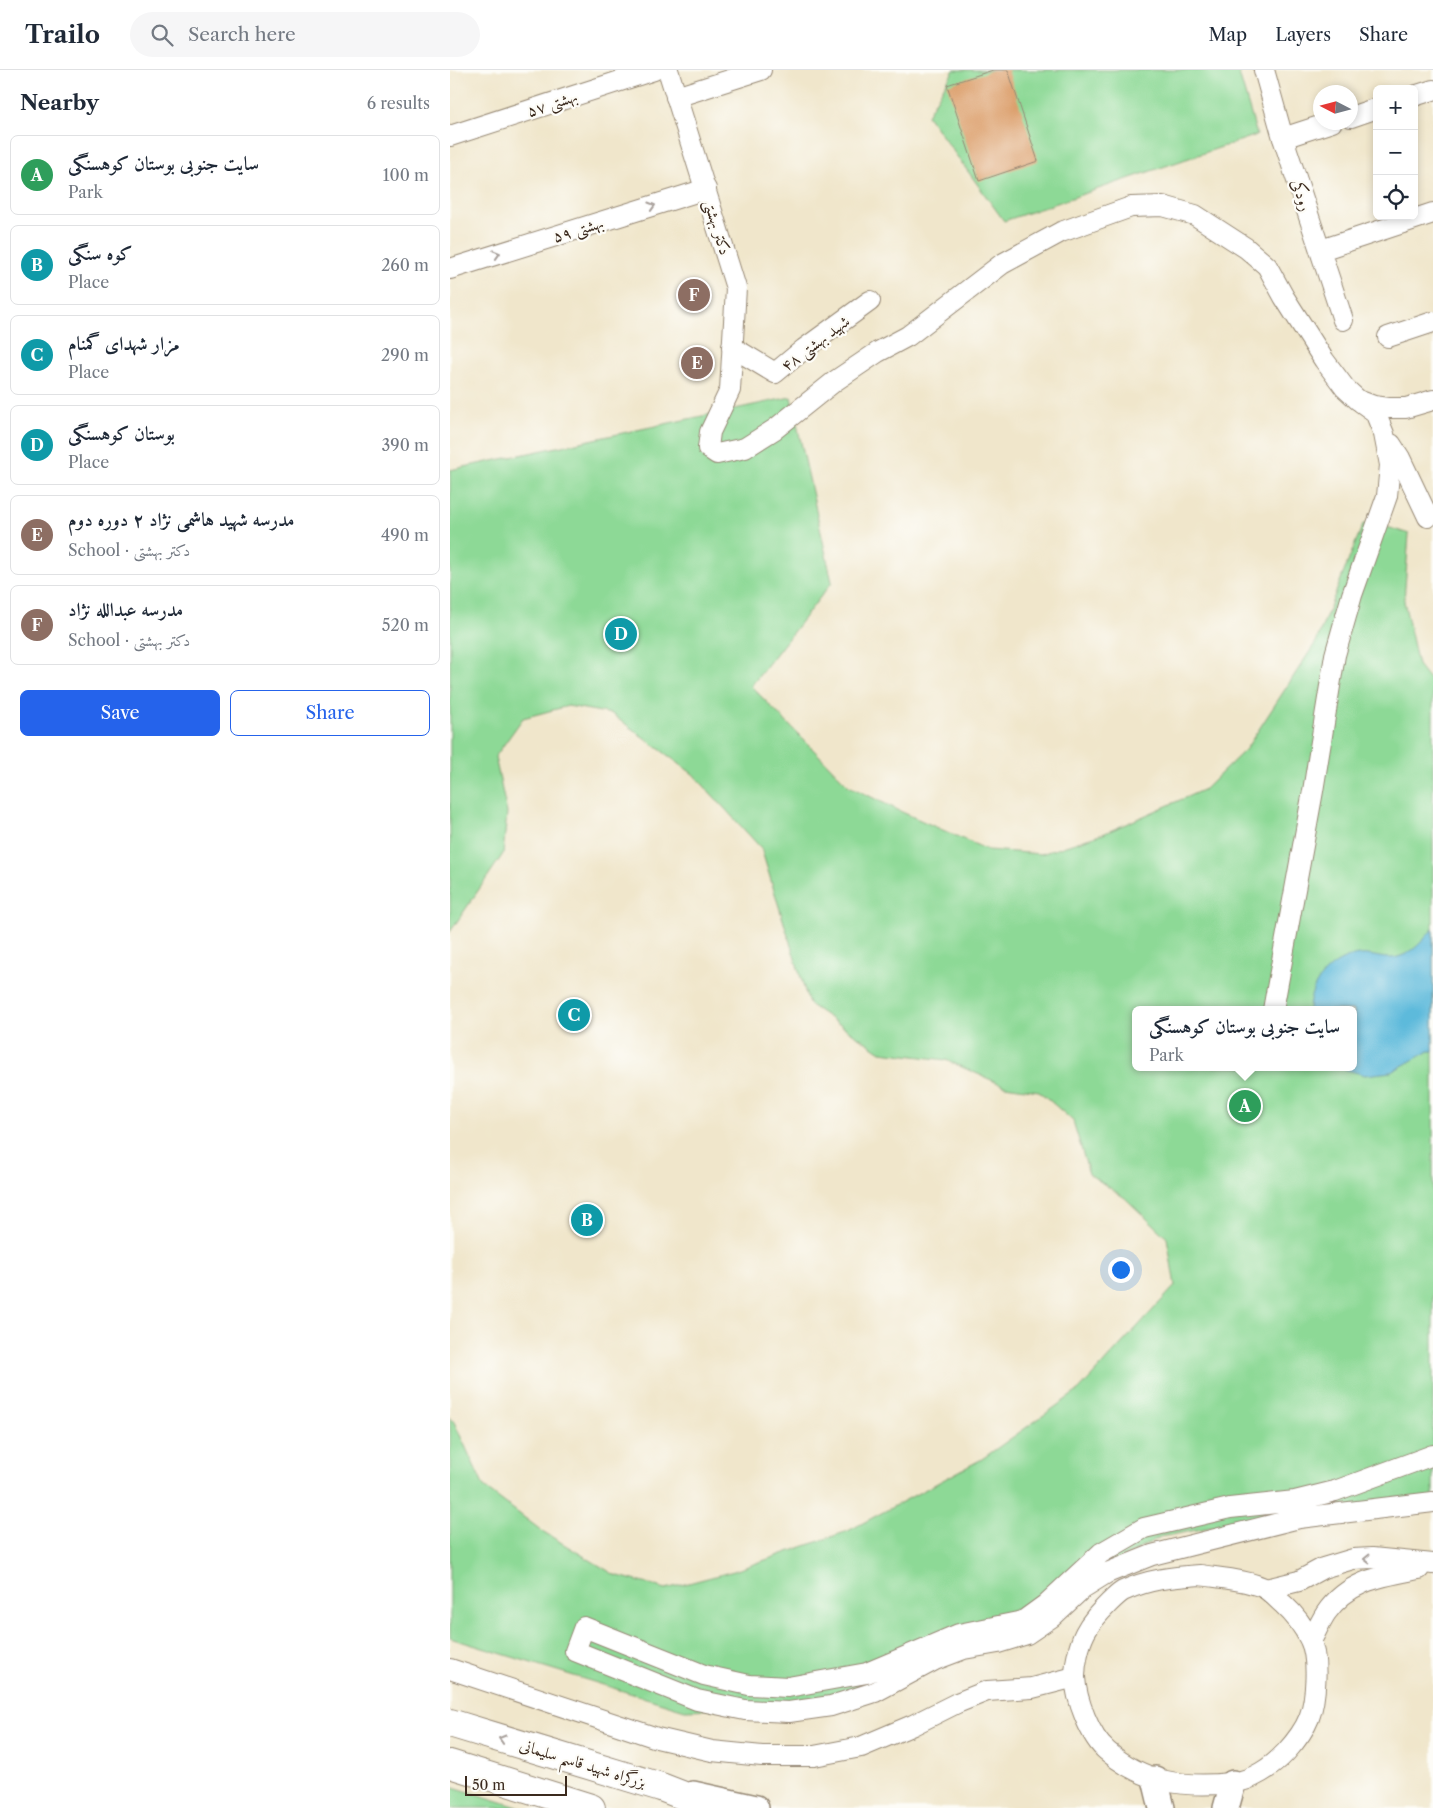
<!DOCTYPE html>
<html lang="en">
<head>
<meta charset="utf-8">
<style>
	:root { --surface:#fff; --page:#f6f6f7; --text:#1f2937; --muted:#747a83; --line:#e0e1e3; --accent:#2563eb }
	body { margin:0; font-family:"Libre Caslon Text",Amiri,serif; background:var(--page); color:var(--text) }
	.controls { position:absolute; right:15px; top:15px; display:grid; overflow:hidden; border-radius:8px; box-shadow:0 2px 8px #0003 }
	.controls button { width:45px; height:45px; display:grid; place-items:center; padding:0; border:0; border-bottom:1px solid var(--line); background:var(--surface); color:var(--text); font:25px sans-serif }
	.compass { position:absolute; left:863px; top:15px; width:45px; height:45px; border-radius:50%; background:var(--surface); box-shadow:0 2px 8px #0003; rotate:276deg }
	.scale { position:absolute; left:15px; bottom:12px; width:102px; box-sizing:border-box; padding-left:5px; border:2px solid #3b2a1e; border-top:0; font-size:14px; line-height:18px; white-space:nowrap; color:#3b2a1e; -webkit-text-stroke:4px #fdfcf7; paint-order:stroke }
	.you { position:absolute; left:670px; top:1199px; width:18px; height:18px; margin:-12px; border:4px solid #fff; border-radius:50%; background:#1a73e8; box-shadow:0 0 0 8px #1a73e833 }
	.badge { display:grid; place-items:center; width:32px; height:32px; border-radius:50%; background:var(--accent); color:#fff; font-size:16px; font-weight:700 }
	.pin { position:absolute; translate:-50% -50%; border:2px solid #fff; box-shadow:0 1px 5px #0006 }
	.popup { position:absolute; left:682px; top:936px; width:225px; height:65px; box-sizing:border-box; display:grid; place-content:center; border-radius:8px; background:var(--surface); filter:drop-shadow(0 1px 4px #0005); font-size:16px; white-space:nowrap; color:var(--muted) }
	.popup b { font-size:19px; color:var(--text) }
	.popup::after { content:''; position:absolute; left:50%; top:100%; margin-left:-10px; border:10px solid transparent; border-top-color:var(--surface) }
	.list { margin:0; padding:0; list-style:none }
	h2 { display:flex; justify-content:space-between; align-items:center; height:65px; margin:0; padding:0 20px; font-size:21px }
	h2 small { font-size:16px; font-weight:400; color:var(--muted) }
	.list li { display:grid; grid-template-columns:32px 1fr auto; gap:15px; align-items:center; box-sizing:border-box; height:80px; margin:0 10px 10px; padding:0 10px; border:1px solid var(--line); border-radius:8px }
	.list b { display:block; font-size:19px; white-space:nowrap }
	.list p { margin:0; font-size:16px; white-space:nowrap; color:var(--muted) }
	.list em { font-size:16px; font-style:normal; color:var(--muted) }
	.actions { display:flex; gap:10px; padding:15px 20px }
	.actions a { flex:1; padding:11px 0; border:1px solid var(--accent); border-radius:8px; text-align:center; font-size:18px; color:var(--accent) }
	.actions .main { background:var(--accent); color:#fff }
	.icon { flex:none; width:28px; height:28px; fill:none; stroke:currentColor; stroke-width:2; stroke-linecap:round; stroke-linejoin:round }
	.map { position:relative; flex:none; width:983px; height:1738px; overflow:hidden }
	header { display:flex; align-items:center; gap:30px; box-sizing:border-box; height:70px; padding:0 25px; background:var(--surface); border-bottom:1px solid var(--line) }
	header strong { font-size:24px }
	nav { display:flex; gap:28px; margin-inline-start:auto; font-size:18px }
	.search { width:350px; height:45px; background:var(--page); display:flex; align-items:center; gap:12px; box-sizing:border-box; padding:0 18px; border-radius:28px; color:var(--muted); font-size:19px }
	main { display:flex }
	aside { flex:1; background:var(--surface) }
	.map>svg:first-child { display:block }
	.green { fill:#8dd996; stroke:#64825a; fill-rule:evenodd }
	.water { fill:#5dbadb; stroke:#4c727c }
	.building { fill:#db9d69 }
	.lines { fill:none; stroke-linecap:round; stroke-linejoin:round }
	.minor-casing { stroke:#968874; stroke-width:22 }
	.major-casing { stroke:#968874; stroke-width:28 }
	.highway-casing { stroke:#968874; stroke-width:30 }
	.minor { stroke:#fff; stroke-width:20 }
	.major { stroke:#fff; stroke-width:25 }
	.highway { stroke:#fff; stroke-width:28 }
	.oneway { stroke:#a79f9a }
	.labels { text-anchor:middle; stroke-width:4.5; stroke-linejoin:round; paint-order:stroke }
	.street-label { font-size:16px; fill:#3b2a1e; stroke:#fdfcf7 }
</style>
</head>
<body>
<header>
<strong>Trailo</strong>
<div class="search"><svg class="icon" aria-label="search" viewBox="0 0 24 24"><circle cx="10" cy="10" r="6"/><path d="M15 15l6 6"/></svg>Search here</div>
<nav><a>Map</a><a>Layers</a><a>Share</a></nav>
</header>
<main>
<aside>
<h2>Nearby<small>6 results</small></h2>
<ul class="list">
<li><span class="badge" style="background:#2e9e5b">A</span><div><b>سایت جنوبی بوستان کوهسنگی</b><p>Park</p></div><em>100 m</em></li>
<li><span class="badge" style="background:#0f9aa8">B</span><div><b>کوه سنگی</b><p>Place</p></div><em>260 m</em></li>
<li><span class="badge" style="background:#0f9aa8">C</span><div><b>مزار شهدای گمنام</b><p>Place</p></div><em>290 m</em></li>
<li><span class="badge" style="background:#0f9aa8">D</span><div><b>بوستان کوهسنگی</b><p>Place</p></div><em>390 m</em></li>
<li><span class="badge" style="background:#8d6e63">E</span><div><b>مدرسه شهید هاشمی نژاد ۲ دوره دوم</b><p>School · دکتر بهشتی</p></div><em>490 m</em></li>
<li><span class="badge" style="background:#8d6e63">F</span><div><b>مدرسه عبدالله نژاد</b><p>School · دکتر بهشتی</p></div><em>520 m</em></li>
</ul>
<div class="actions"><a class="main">Save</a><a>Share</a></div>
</aside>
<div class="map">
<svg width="983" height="1738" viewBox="0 0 983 1738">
	<rect width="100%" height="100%" fill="#fdfcf7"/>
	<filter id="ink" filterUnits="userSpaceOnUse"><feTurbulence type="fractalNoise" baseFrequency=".02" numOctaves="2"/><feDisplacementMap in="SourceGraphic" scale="10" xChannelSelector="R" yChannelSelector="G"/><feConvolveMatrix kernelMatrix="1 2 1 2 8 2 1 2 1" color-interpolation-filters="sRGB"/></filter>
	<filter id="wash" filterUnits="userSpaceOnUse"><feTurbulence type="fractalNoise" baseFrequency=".0096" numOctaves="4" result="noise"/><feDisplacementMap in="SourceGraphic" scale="20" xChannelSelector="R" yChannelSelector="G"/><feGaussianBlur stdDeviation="1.12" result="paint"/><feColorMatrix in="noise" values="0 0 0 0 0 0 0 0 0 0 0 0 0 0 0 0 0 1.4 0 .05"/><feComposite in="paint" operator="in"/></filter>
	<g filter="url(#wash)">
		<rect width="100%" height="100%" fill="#f0e6cb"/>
		<g class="green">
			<path d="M504,0h284l19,65 -253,86 -77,-106z"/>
			<path d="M341,327l41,185 -81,104 98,100 53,26 86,38 53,4 62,-20 102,-45 41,-40 70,-107 47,-118 24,3 22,7 -5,67 14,64 15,19v825l-178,10 -95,18 -68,38 -206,105 -83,26 -118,4 -235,-72v-221l4,5 30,65 58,44 73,44 51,14 68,-18 114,-40 134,-72 97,-69 96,-104 -8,-48 -42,-40 -36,-24 -16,-53 -34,-30 -34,-5 -59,-26 -65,-8 -72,-48 -48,-156 -68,-74 -81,-60 -44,-8 -45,12 -28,39 12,56 -4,41 -53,78v-462zM686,940h218v57h-218z"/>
			<path d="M0,1716l71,22h-71z"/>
		</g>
		<path class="water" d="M983,859v122h-4l-38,21 -26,3 -25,-7 -2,-1h16v-57h-45c0,-27 23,-52 50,-55 14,-2 27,7 42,1 14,-5 22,-16 32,-27z"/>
		<g id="blocks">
			<path class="building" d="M543,0h15l30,91 -59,20 -32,-96z"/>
		</g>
	</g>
	<g filter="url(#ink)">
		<use href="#blocks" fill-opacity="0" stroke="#968874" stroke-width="1"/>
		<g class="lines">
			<g class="minor-casing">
				<g id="minor">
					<path d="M218,0l68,218 -6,102 -20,42 -2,16 9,6 28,-6 30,-19 60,-48 43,-29 30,-16 94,-72 59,-32 70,-25 32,-1 32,9 51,33 21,18 17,31 40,63 21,28 13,12 16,6 14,2h18l27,-8"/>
					<path d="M814,0l19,68 60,182"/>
					<path d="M964,26l19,-6"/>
					<path d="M226,27l85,-27"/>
					<path d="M901,47l26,-9"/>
					<path d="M0,66l204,-66"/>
					<path d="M833,68l49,-16"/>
					<path d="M871,180l112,-37"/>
					<path d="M0,199l256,-80"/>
					<path d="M938,267l45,-15"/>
					<path d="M282,277l43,26 29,-24 66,-48"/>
					<path d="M941,374l9,14 28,59"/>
					<path d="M823,940l40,-219 22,-136 17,-60 35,-99 3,-31 -6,-31 -9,-22 -14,-10"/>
					<path d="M983,1385l-98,36 -40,10 -65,7 -86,20 -43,25 -56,52 -22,16 -64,13 -92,39 -79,14 -39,-2 -45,-10 -120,-48 -9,24 122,49 48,10 44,2 42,-6 44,-14 60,-32 29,-11 34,-6 29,-9 25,-17 31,-29 24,-15 45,-18 147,-37 134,-16"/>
					<path d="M750,1505c19,3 50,5 66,14 6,4 12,11 17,15 11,10 21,23 27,36 9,18 6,60 -1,78 -5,13 -14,24 -23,34 -14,15 -34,29 -55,31 -47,5 -87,0 -124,-32 -17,-14 -31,-52 -32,-74 0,-14 4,-32 10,-44 6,-12 15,-21 24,-30 4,-4 9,-9 14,-12 26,-12 49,-14 77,-16z"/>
					<path d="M816,1519l33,-8 24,-13 30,-9 19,-1 61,6"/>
					<path d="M861,1571c5,-9 9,-19 15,-28 23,-33 56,-37 93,-44"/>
					<path d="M0,1599l207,69 55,13 50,5h52l47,-9 52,-22 44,-22 30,-12 45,-3 43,-11"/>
				</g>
			</g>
			<g class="major-casing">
				<g id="major">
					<path d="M705,1709l7,29"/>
					<path d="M243,1724l63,14"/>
					<path d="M776,1738l7,-25"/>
				</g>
			</g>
			<g class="highway-casing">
				<g id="highway">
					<path d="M0,1653l211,64 54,21"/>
					<path d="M0,1694l141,44"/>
				</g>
			</g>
			<use href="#minor" class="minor"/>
			<use href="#major" class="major"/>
			<use href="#highway" class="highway"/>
		</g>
		<defs><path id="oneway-chevron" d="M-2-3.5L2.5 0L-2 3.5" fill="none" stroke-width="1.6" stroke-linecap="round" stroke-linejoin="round" transform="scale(1.25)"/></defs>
		<g class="oneway">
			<use href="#oneway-chevron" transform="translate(202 136) rotate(-17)"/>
			<use href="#oneway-chevron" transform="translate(47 184) rotate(-17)"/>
			<use href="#oneway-chevron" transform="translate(917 1489) rotate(179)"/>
			<use href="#oneway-chevron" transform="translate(52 1669) rotate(-163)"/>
		</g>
	</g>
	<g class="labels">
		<g class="street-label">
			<text transform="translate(102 33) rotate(-18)" y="6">بهشتی ۵۷</text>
			<text transform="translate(852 125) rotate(72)" y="6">رودکی</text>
			<text transform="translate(268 157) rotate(73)" y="6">دکتر بهشتی</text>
			<text transform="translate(128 159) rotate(-17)" y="6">بهشتی ۵۹</text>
			<text transform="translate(365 273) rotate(-37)" y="6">شهید بهشتی ۴۸</text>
			<text transform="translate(133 1693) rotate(17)" y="6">بزرگراه شهید قاسم سلیمانی</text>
		</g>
	</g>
</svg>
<div class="controls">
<button>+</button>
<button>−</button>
<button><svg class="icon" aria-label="locate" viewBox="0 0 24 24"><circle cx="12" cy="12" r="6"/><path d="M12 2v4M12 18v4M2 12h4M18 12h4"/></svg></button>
</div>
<svg class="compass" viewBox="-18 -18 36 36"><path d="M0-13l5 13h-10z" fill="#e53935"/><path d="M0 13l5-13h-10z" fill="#747a83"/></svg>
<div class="scale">50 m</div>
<div class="you"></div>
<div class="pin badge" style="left:795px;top:1036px;background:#2e9e5b">A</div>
<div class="popup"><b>سایت جنوبی بوستان کوهسنگی</b>Park</div>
<div class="pin badge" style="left:137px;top:1150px;background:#0f9aa8">B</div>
<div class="pin badge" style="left:124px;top:945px;background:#0f9aa8">C</div>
<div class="pin badge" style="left:171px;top:564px;background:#0f9aa8">D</div>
<div class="pin badge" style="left:247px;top:293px;background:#8d6e63">E</div>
<div class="pin badge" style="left:244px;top:225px;background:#8d6e63">F</div>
</div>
</main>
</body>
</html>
